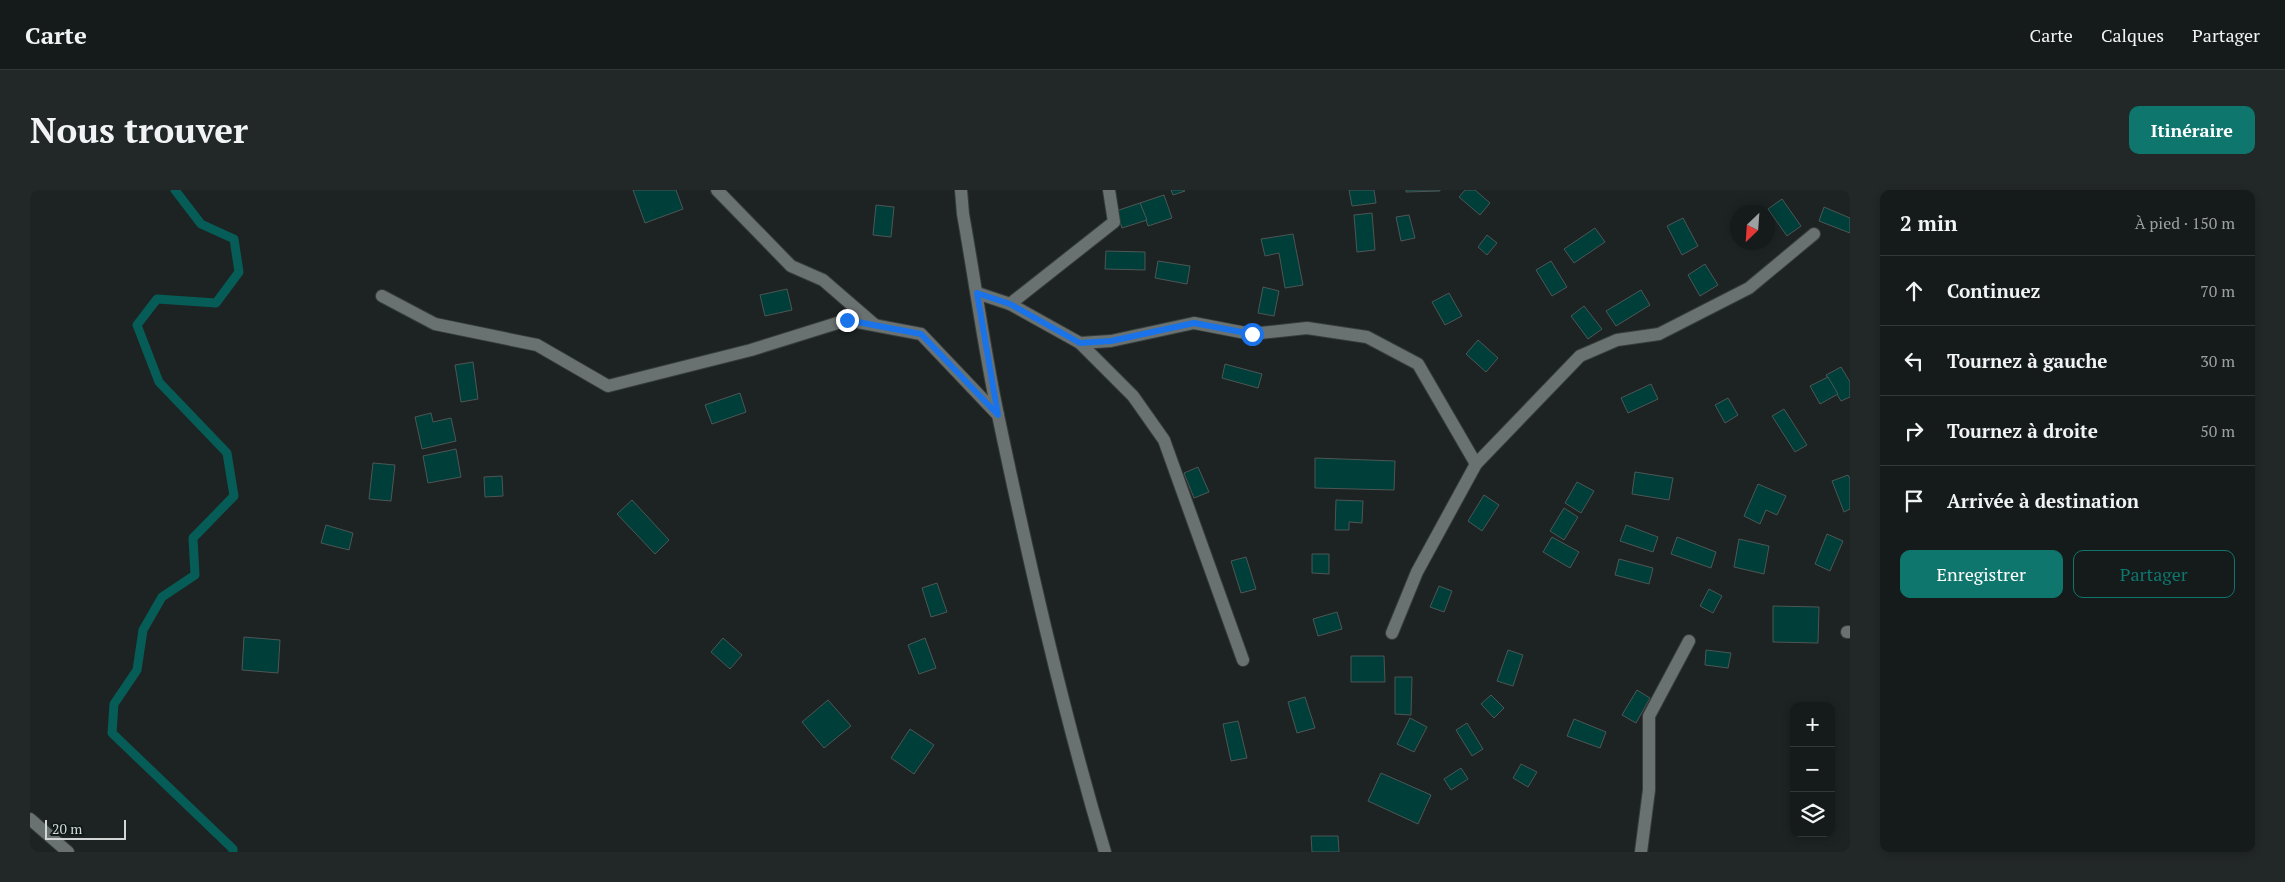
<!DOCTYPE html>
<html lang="fr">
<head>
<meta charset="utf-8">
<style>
	:root { --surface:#151a1a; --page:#222727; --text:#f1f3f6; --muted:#9da1a2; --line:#343839; --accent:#0f766e }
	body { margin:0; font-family:"PT Serif",serif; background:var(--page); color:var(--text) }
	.controls { position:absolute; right:15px; bottom:15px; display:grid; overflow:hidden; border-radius:10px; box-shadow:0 2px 8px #0003 }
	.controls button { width:45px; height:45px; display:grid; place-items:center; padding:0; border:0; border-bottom:1px solid var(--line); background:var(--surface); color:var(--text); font:25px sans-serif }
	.compass { position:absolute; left:1700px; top:15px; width:45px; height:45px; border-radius:50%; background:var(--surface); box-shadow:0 2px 8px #0003; rotate:205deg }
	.scale { position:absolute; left:15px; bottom:12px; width:81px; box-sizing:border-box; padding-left:5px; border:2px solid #d2d7d6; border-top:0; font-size:14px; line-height:18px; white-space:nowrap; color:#d2d7d6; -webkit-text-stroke:4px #121a19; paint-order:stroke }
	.stop { position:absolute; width:15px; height:15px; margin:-11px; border:4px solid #1a73e8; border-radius:50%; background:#fff }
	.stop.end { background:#1a73e8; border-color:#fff; box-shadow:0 1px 5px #0008 }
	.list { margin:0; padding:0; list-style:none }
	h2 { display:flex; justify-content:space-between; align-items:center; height:65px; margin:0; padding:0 20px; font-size:21px }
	h2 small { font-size:16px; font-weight:400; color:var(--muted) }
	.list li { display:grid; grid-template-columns:32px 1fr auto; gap:15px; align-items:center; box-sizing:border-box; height:70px; padding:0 20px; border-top:1px solid var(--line) }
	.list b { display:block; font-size:19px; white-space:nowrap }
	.list em { font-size:16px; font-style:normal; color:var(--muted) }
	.actions { display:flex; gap:10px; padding:15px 20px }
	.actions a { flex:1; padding:11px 0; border:1px solid var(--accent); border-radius:10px; text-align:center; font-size:18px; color:var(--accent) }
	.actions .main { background:var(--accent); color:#fff }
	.icon { flex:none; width:28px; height:28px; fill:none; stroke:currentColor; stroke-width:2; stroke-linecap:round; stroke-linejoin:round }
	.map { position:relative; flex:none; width:1820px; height:662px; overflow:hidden; border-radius:10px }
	header { display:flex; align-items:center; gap:30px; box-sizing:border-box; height:70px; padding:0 25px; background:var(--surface); border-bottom:1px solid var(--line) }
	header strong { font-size:24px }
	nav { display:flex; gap:28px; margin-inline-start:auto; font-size:18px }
	.intro { display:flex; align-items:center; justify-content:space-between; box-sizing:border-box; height:120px; padding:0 30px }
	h1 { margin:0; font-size:35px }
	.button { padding:12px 22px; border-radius:10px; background:var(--accent); color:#fff; font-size:18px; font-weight:700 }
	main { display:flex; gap:30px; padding:0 30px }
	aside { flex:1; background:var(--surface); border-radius:10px; box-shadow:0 2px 8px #0003 }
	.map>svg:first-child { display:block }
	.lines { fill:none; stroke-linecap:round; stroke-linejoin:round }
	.stream { stroke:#065c56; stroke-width:9 }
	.building { fill:#003e3a; stroke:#4d5655 }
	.service-casing { stroke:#373d3c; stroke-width:14 }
	.minor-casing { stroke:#373d3c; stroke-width:14 }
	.secondary-casing { stroke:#373d3c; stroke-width:14 }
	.service { stroke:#6a7271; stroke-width:12 }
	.minor { stroke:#6a7271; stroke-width:12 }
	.secondary { stroke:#6a7271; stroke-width:12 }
	.route { stroke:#1a73e8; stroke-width:6 }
</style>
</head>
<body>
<header>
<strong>Carte</strong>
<nav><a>Carte</a><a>Calques</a><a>Partager</a></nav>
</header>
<div class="intro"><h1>Nous trouver</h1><a class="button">Itinéraire</a></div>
<main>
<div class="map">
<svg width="1820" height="662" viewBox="0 0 1820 662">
	<rect width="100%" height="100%" fill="#1c2322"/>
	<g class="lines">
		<path class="stream" d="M145,0l26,34 33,15 5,33 -23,31 -59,-4 -20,26 22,57 68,71 7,43 -41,42 2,37 -33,22 -19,33 -6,40 -23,34 -2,29 121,116v3"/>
	</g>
	<g class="building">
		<path d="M603,0h43l7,19 -38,14z"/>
		<path d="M1141,0h13l1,1 -12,4z"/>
		<path d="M1319,0h25l2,13 -24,3z"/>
		<path d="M1376,0h34v1l-34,1z"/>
		<path d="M1435,0h10l15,13 -10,12 -21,-18z"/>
		<path d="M1134,5l8,23 -24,8 -8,-23z"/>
		<path d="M1752,9l19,27 -14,10 -19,-27z"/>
		<path d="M1110,13l7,17 -25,8 -6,-17z"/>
		<path d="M846,15l18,2 -3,30 -18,-2z"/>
		<path d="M1794,17l26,11v15l-31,-12z"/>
		<path d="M1342,23l3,37 -18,2 -3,-37z"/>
		<path d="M1379,25l6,23 -14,3 -5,-24z"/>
		<path d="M1653,28l15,28 -16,9 -15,-29z"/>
		<path d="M1565,38l10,14 -31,21 -10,-14z"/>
		<path d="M1263,44l10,51 -18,3 -6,-35 -14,3 -4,-17z"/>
		<path d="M1457,45l10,8 -10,12 -9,-8z"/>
		<path d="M1076,61l39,1v18l-40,-1z"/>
		<path d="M1128,71l32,5 -3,18 -32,-6z"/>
		<path d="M1521,71l16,26 -15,9 -16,-26z"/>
		<path d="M1675,74l13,21 -18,11 -12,-21z"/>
		<path d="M1233,97l16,4 -5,25 -16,-3z"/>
		<path d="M757,99l5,21 -27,6 -5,-21z"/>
		<path d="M1611,100l9,15 -34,21 -10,-15z"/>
		<path d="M1419,103l13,23 -17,9 -13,-23z"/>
		<path d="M1554,116l18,23 -14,10 -17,-23z"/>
		<path d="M1448,150l20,18 -12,14 -20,-18z"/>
		<path d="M443,172l5,37 -17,3 -6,-37z"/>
		<path d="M1195,174l37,10 -4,14 -36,-10z"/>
		<path d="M1811,177l9,15v15l-9,4 -15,-26z"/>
		<path d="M1798,187l10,17 -18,10 -10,-18z"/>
		<path d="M1621,194l7,15 -30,14 -7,-15z"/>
		<path d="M710,203l6,19 -34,12 -7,-19z"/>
		<path d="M1698,208l10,17 -13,8 -10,-18z"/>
		<path d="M1754,219l23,36 -12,7 -23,-36z"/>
		<path d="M401,223l2,9 18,-4 5,23 -34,8 -7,-32z"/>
		<path d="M426,259l5,28 -33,6 -5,-27z"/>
		<path d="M1285,268l80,3 -1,29 -79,-2z"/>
		<path d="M343,273l22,2 -4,36 -22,-2z"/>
		<path d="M1168,277l11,25 -15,6 -10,-25z"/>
		<path d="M1605,282l38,6 -4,22 -37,-6z"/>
		<path d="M1818,285l2,4v30l-6,3 -12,-31z"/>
		<path d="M472,286l1,20 -18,1 -1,-20z"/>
		<path d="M1547,292l17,9 -13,22 -16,-10z"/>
		<path d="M1728,294l28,12 -9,19 -11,-5 -6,14 -16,-8z"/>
		<path d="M1454,305l15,10 -17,26 -14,-10z"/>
		<path d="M602,310l37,40 -14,14 -38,-40z"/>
		<path d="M1306,310l27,1 -1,22 -13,-1v8h-14z"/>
		<path d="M1534,318l14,9 -14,23 -14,-9z"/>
		<path d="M296,335l27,8 -4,17 -28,-7z"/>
		<path d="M1596,335l32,12 -5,15 -33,-11z"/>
		<path d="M1797,344l16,7 -13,30 -15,-7z"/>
		<path d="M1522,347l27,15 -9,16 -27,-16z"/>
		<path d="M1647,347l39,15 -5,16 -40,-14z"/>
		<path d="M1709,349l30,7 -5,28 -30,-7z"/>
		<path d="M1282,364h17v20l-17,-1z"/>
		<path d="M1216,367l10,32 -15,4 -10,-32z"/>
		<path d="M1589,369l34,9 -4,16 -34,-9z"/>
		<path d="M907,393l10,29 -16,5 -9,-29z"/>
		<path d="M1409,396l13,5 -8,21 -14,-5z"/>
		<path d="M1679,399l13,7 -9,17 -13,-7z"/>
		<path d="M1743,416l46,1 -1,36 -45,-1z"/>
		<path d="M1307,422l5,17 -24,7 -5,-17z"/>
		<path d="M214,447l36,3 -2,33 -36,-3z"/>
		<path d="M693,448l19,17 -12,14 -19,-17z"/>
		<path d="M895,448l11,30 -17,6 -11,-29z"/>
		<path d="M1478,460l15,5 -10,31 -16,-5z"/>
		<path d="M1676,460l25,3 -3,15 -23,-3z"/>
		<path d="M1321,466h33l1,26h-34z"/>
		<path d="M1365,487h17l-1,38 -16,-1z"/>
		<path d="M1607,500l13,8 -14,25 -14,-8z"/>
		<path d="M1461,505l13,13 -10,10 -13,-14z"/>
		<path d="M1275,507l10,31 -18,5 -9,-31z"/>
		<path d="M798,510l23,26 -27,22 -22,-26z"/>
		<path d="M1380,528l17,9 -13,25 -17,-8z"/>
		<path d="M1544,529l32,13 -6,16 -33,-12z"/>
		<path d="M1208,531l9,37 -16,3 -8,-37z"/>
		<path d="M1437,533l16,26 -11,7 -16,-26z"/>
		<path d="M880,539l24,16 -20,29 -23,-16z"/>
		<path d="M1491,574l16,8 -9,15 -15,-9z"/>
		<path d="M1431,578l7,11 -17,11 -7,-11z"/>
		<path d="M1351,583l50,22 -13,29 -50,-23z"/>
		<path d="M1281,646h27l1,16h-27z"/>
	</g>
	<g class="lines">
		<g class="service-casing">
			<g id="service">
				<path d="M687,0l74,76 32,14 52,45"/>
				<path d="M947,103l33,11 70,39 31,-2 83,-18 57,11 56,-6 60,9 51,27 58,100"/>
				<path d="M352,106l53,28 102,21 71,41 143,-36 96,-30 74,14 77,81"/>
				<path d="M980,114l104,-82 -5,-32"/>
				<path d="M1050,153l53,53 31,44 79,220"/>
				<path d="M1817,442h3"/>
				<path d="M1362,443l25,-61 59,-108 104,-108 37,-16 42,-6 90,-46 65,-54"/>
				<path d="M1611,662l8,-62v-74l40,-75"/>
			</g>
		</g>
		<g class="minor-casing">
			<path id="minor" d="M0,629l38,33"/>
		</g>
		<g class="secondary-casing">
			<path id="secondary" d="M931,0l2,24c12,67 21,135 35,201 31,147 64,293 107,437"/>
		</g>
		<use href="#service" class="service"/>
		<use href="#minor" class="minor"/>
		<use href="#secondary" class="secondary"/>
	</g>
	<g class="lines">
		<path class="route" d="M817,130l74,14 77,81 -21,-122 33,11 70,39 31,-2 83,-18 58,11"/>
	</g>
</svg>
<div class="controls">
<button>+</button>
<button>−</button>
<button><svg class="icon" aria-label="layers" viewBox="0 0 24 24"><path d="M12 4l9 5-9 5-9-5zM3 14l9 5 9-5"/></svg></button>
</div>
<svg class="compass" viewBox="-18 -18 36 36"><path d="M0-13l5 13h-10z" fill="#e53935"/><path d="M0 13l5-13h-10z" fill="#9da1a2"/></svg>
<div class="scale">20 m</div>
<div class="stop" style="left:1222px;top:144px"></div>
<div class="stop end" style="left:817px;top:130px"></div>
</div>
<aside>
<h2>2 min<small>À pied · 150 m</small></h2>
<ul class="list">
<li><svg class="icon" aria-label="ahead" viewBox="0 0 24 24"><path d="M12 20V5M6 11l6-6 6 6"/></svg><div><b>Continuez</b></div><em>70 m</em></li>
<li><svg class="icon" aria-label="left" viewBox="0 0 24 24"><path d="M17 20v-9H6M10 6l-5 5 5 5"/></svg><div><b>Tournez à gauche</b></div><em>30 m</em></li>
<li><svg class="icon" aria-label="right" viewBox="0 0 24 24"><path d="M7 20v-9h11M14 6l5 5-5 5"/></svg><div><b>Tournez à droite</b></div><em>50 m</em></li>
<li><svg class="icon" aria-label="arrive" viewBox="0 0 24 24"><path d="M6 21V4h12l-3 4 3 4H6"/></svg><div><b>Arrivée à destination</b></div></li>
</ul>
<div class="actions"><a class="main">Enregistrer</a><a>Partager</a></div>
</aside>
</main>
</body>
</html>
